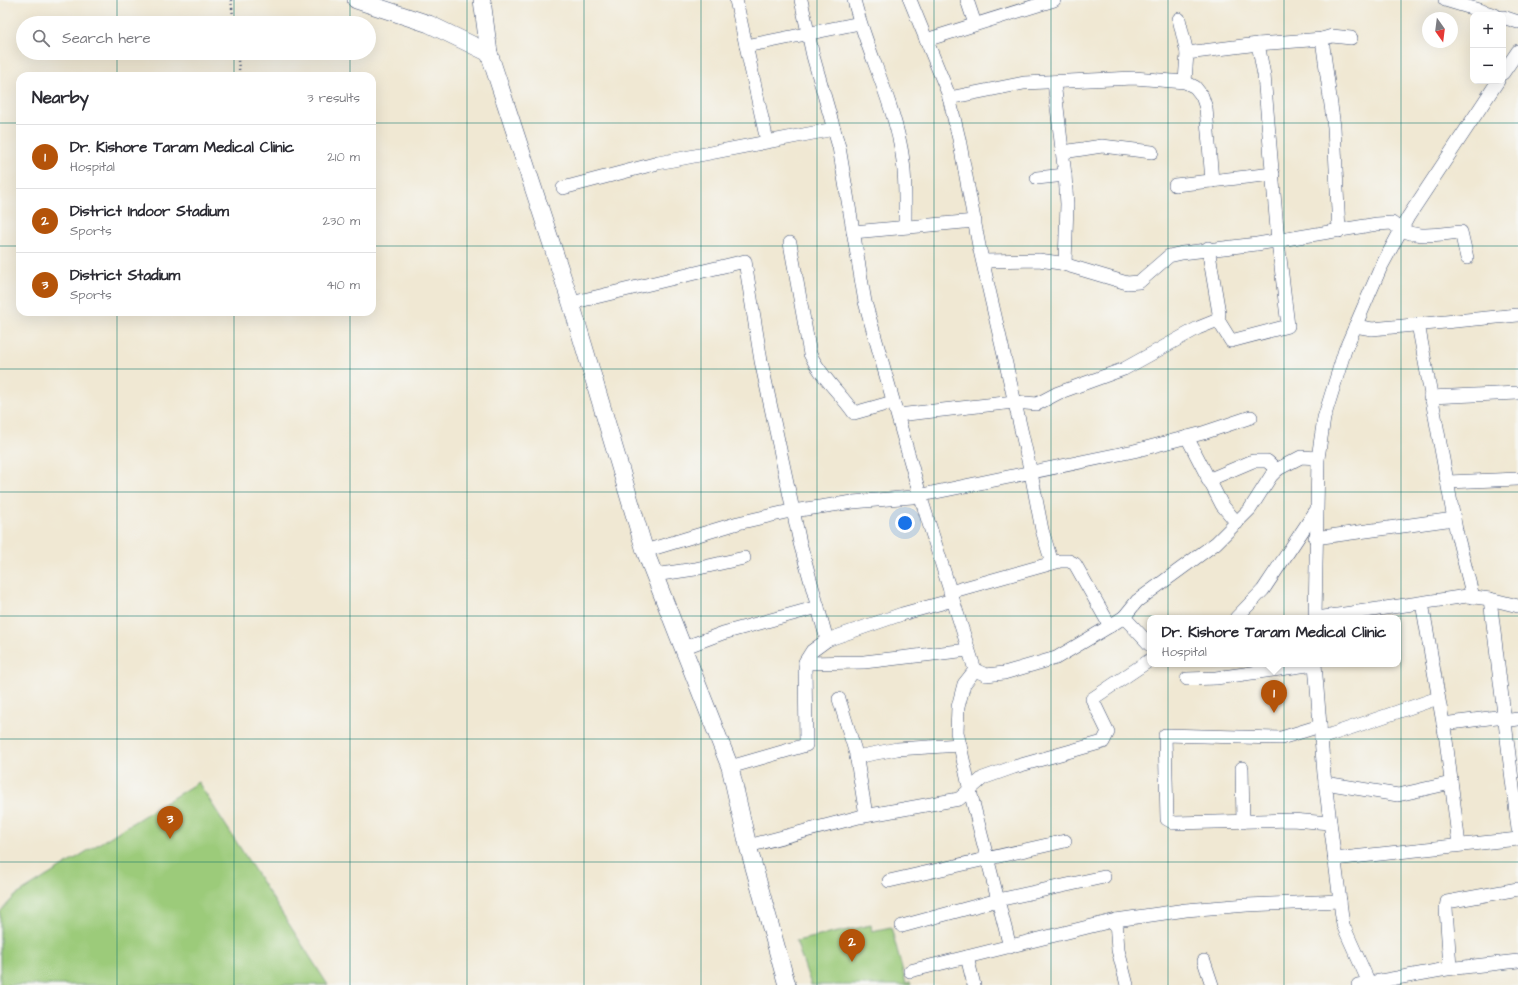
<!DOCTYPE html>
<html lang="en">
<head>
<meta charset="utf-8">
<style>
	:root { --surface:#fff; --page:#f2f2f3; --text:#2b2b33; --muted:#7c7c81; --line:#e1e1e2; --accent:#b45309 }
	body { margin:0; font-family:"Architects Daughter",sans-serif; background:var(--page); color:var(--text) }
	.controls { position:absolute; right:12px; top:12px; display:grid; overflow:hidden; border-radius:8px; box-shadow:0 4px 16px #0002 }
	.controls button { width:36px; height:36px; display:grid; place-items:center; padding:0; border:0; border-bottom:1px solid var(--line); background:var(--surface); color:var(--text); font:20px sans-serif }
	.compass { position:absolute; left:1422px; top:12px; width:36px; height:36px; border-radius:50%; background:var(--surface); box-shadow:0 4px 16px #0002; rotate:166deg }
	.you { position:absolute; left:905px; top:523px; width:14px; height:14px; margin:-10px; border:3px solid #fff; border-radius:50%; background:#1a73e8; box-shadow:0 0 0 6px #1a73e833 }
	.badge { display:grid; place-items:center; width:26px; height:26px; border-radius:50%; background:var(--accent); color:#fff; font-size:13px; font-weight:700 }
	.pin { position:absolute; translate:-50% -33px; filter:drop-shadow(0 1px 2px #0008) }
	.pin::after { content:''; position:absolute; top:21px; width:14px; height:12px; background:inherit; clip-path:polygon(0 0,100% 0,50% 100%) }
	.popup { position:absolute; left:1147px; top:615px; width:254px; height:52px; box-sizing:border-box; display:grid; place-content:center; border-radius:8px; background:var(--surface); filter:drop-shadow(0 1px 3px #0005); font-size:13px; white-space:nowrap; color:var(--muted) }
	.popup b { font-size:15px; color:var(--text) }
	.popup::after { content:''; position:absolute; left:50%; top:100%; margin-left:-8px; border:8px solid transparent; border-top-color:var(--surface) }
	.list { margin:0; padding:0; list-style:none }
	h2 { display:flex; justify-content:space-between; align-items:center; height:52px; margin:0; padding:0 16px; font-size:17px }
	h2 small { font-size:13px; font-weight:400; color:var(--muted) }
	.list li { display:grid; grid-template-columns:26px 1fr auto; gap:12px; align-items:center; box-sizing:border-box; height:64px; padding:0 16px; border-top:1px solid var(--line) }
	.list b { display:block; font-size:15px; white-space:nowrap }
	.list p { margin:0; font-size:13px; white-space:nowrap; color:var(--muted) }
	.list em { font-size:13px; font-style:normal; color:var(--muted) }
	.icon { flex:none; width:22px; height:22px; fill:none; stroke:currentColor; stroke-width:2; stroke-linecap:round; stroke-linejoin:round }
	.map { position:relative; flex:none; width:1518px; height:985px; overflow:hidden }
	.search { position:absolute; background:var(--surface); box-shadow:0 4px 16px #0002; left:16px; top:16px; width:360px; height:44px; display:flex; align-items:center; gap:10px; box-sizing:border-box; padding:0 14px; border-radius:22px; color:var(--muted); font-size:15px }
	.panel { position:absolute; background:var(--surface); box-shadow:0 4px 16px #0002; left:16px; top:72px; width:360px; height:244px; border-radius:12px }
	.map>svg:first-child { display:block }
	.pitch { fill:#9ccb7a; stroke:#5c7d6c }
	.lines { fill:none; stroke-linecap:round; stroke-linejoin:round }
	.minor-casing { stroke:#3b4b70; stroke-width:14 }
	.major-casing { stroke:#3b4b70; stroke-width:18 }
	.path { stroke:#3b4b70; stroke-width:2.5; stroke-dasharray:1 3; stroke-linecap:butt }
	.minor { stroke:#fff; stroke-width:13 }
	.major { stroke:#fff; stroke-width:17 }
	.grid { fill:none; stroke:#0f766e; stroke-width:1; stroke-opacity:0.55 }
</style>
</head>
<body>
<div class="map">
<svg width="1518" height="985" viewBox="0 0 1518 985">
	<rect width="100%" height="100%" fill="#f6f6f2"/>
	<filter id="ink" filterUnits="userSpaceOnUse"><feTurbulence type="fractalNoise" baseFrequency=".025" numOctaves="2"/><feDisplacementMap in="SourceGraphic" scale="8" xChannelSelector="R" yChannelSelector="G"/><feConvolveMatrix kernelMatrix="1 2 1 2 8 2 1 2 1" color-interpolation-filters="sRGB"/></filter>
	<filter id="wash" filterUnits="userSpaceOnUse"><feTurbulence type="fractalNoise" baseFrequency=".012" numOctaves="4" result="noise"/><feDisplacementMap in="SourceGraphic" scale="16" xChannelSelector="R" yChannelSelector="G"/><feGaussianBlur stdDeviation="0.9" result="paint"/><feColorMatrix in="noise" values="0 0 0 0 0 0 0 0 0 0 0 0 0 0 0 0 0 1.4 0 .05"/><feComposite in="paint" operator="in"/></filter>
	<g filter="url(#wash)">
		<rect width="100%" height="100%" fill="#f0e8d3"/>
		<g class="pitch">
			<path d="M198,782l130,203h-328v-73l15,-16z"/>
			<path d="M871,925l1,6 19,-4 15,56 4,-1 1,3h-100l-15,-44z"/>
		</g>
	</g>
	<g filter="url(#ink)">
		<g class="lines">
			<g class="minor-casing">
				<g id="minor">
					<path d="M736,0l31,141"/>
					<path d="M801,0l12,56 26,91 26,155 55,193 55,175 11,5 18,-2 52,-15 54,-32 14,-9 13,-16 79,-58 34,-34 21,-33 7,-7 23,-12 17,1"/>
					<path d="M854,0c12,49 36,94 46,143 6,27 5,55 5,83"/>
					<path d="M910,0l38,93 11,46 20,107 52,227 11,57 10,33"/>
					<path d="M967,0l8,24"/>
					<path d="M1445,0l50,15"/>
					<path d="M1503,17l15,5"/>
					<path d="M1179,19l8,34"/>
					<path d="M1322,39l12,88 5,104"/>
					<path d="M926,40l128,-40"/>
					<path d="M746,46l114,-23"/>
					<path d="M1503,73l15,-22"/>
					<path d="M1054,82l11,93 2,29 -2,60"/>
					<path d="M1185,82l2,-29 71,-9 64,-5 10,-3 19,2"/>
					<path d="M949,98l75,-15 110,-5 51,4 10,5 7,9 4,12 6,73"/>
					<path d="M1063,152l39,-6 50,6"/>
					<path d="M1037,178l28,-3"/>
					<path d="M1175,185l98,-11"/>
					<path d="M563,188l95,-25 176,-34"/>
					<path d="M853,232l122,-11"/>
					<path d="M790,243l20,111c11,23 30,39 44,59l39,-11"/>
					<path d="M983,261l56,-1 21,3 67,20 12,-1 30,-26 13,-3 75,-9 120,-20 15,-1c19,18 45,11 69,9l6,26"/>
					<path d="M571,303l174,-42 16,100 39,182 27,97"/>
					<path d="M1218,320l13,21 57,-15 -10,-85 -14,-166 -6,-31"/>
					<path d="M1418,324l38,206 17,67"/>
					<path d="M1355,326l17,3 146,-14"/>
					<path d="M1430,397l88,-4"/>
					<path d="M898,415l116,-13 23,2 21,-11 66,-24 74,-41 20,-8 1,-7 -11,-65"/>
					<path d="M1187,437l35,68 15,18"/>
					<path d="M1208,480l45,-19h14l10,9"/>
					<path d="M1448,482l70,-3"/>
					<path d="M1315,538l139,-19"/>
					<path d="M645,551l93,-28 48,-11 67,-10 59,-5 222,-46 69,-18 48,-16"/>
					<path d="M654,575l41,-6 49,-11"/>
					<path d="M950,592l110,-31h9l6,3 35,62"/>
					<path d="M1490,599l28,230"/>
					<path d="M1422,603l24,137 13,105"/>
					<path d="M1124,617l26,28"/>
					<path d="M1236,618l27,-28 52,-78"/>
					<path d="M1315,618l3,-160 6,-40 21,-68 35,-81 28,-52 90,-136"/>
					<path d="M1317,618l150,-22 23,3 28,7"/>
					<path d="M683,648l40,-15 95,-26"/>
					<path d="M805,663l59,-1 104,-12"/>
					<path d="M1315,664l9,110 19,151 27,60"/>
					<path d="M975,670l-11,14 -6,23 -1,25 13,59 40,156"/>
					<path d="M1187,679l29,-1 99,-14"/>
					<path d="M839,699l17,55 10,61"/>
					<path d="M1504,721l14,-2"/>
					<path d="M1443,724l61,-8"/>
					<path d="M1320,726l-39,12 -116,-3 2,84 7,4 118,-3 38,3"/>
					<path d="M1321,738l117,-40"/>
					<path d="M856,757l41,-8 63,-4"/>
					<path d="M730,767l76,-22 -1,-83 7,-11 15,-11 75,-26 51,-14"/>
					<path d="M1242,768l1,54"/>
					<path d="M1325,783l73,12 53,-12"/>
					<path d="M748,846l111,-29 100,-18 24,-21 31,-11 89,-25 5,-10 -16,-33 58,-39"/>
					<path d="M1334,859l184,-20"/>
					<path d="M889,881l176,-40"/>
					<path d="M1116,920l2,30 9,35"/>
					<path d="M902,926l96,-26 106,-23"/>
					<path d="M967,957l7,28"/>
					<path d="M1204,961l8,24"/>
					<path d="M1450,968l-4,-60 1,-6 71,-13"/>
					<path d="M910,971l206,-51 70,-10 61,-5 93,-4"/>
					<path d="M1358,985l89,-16 71,-8"/>
				</g>
			</g>
			<g class="major-casing">
				<g id="major">
					<path d="M356,0l73,24 60,29"/>
					<path d="M482,0l7,53 82,250 74,248 85,216 18,79 39,139"/>
				</g>
			</g>
			<g class="path">
				<path d="M231,0l3,23"/>
				<path d="M237,53l3,23"/>
			</g>
			<use href="#minor" class="minor"/>
			<use href="#major" class="major"/>
		</g>
	</g>
	<path class="grid" d="M117,0v23M234,0v23M350,0v23M467,0v985M584,0v985M701,0v985M817,0v985M934,0v985M1051,0v985M1168,0v985M1284,0v985M1401,0v985M117,53v23M234,53v23M350,53v23M0,123h20M372,123h1146M0,246h20M372,246h1146M117,312v673M234,312v673M350,312v673M0,369h1518M0,492h1518M0,616h1518M0,739h1518M0,862h1518"/>
</svg>
<div class="controls">
<button>+</button>
<button>−</button>
</div>
<svg class="compass" viewBox="-18 -18 36 36"><path d="M0-13l5 13h-10z" fill="#e53935"/><path d="M0 13l5-13h-10z" fill="#7c7c81"/></svg>
<div class="you"></div>
<div class="pin badge" style="left:1274px;top:713px">1</div>
<div class="popup"><b>Dr. Kishore Taram Medical Clinic</b>Hospital</div>
<div class="pin badge" style="left:852px;top:962px">2</div>
<div class="pin badge" style="left:170px;top:839px">3</div>
<div class="search"><svg class="icon" aria-label="search" viewBox="0 0 24 24"><circle cx="10" cy="10" r="6"/><path d="M15 15l6 6"/></svg>Search here</div>
<section class="panel">
<h2>Nearby<small>3 results</small></h2>
<ul class="list">
<li><span class="badge">1</span><div><b>Dr. Kishore Taram Medical Clinic</b><p>Hospital</p></div><em>210 m</em></li>
<li><span class="badge">2</span><div><b>District Indoor Stadium</b><p>Sports</p></div><em>230 m</em></li>
<li><span class="badge">3</span><div><b>District Stadium</b><p>Sports</p></div><em>410 m</em></li>
</ul>
</section>
</div>
</body>
</html>
